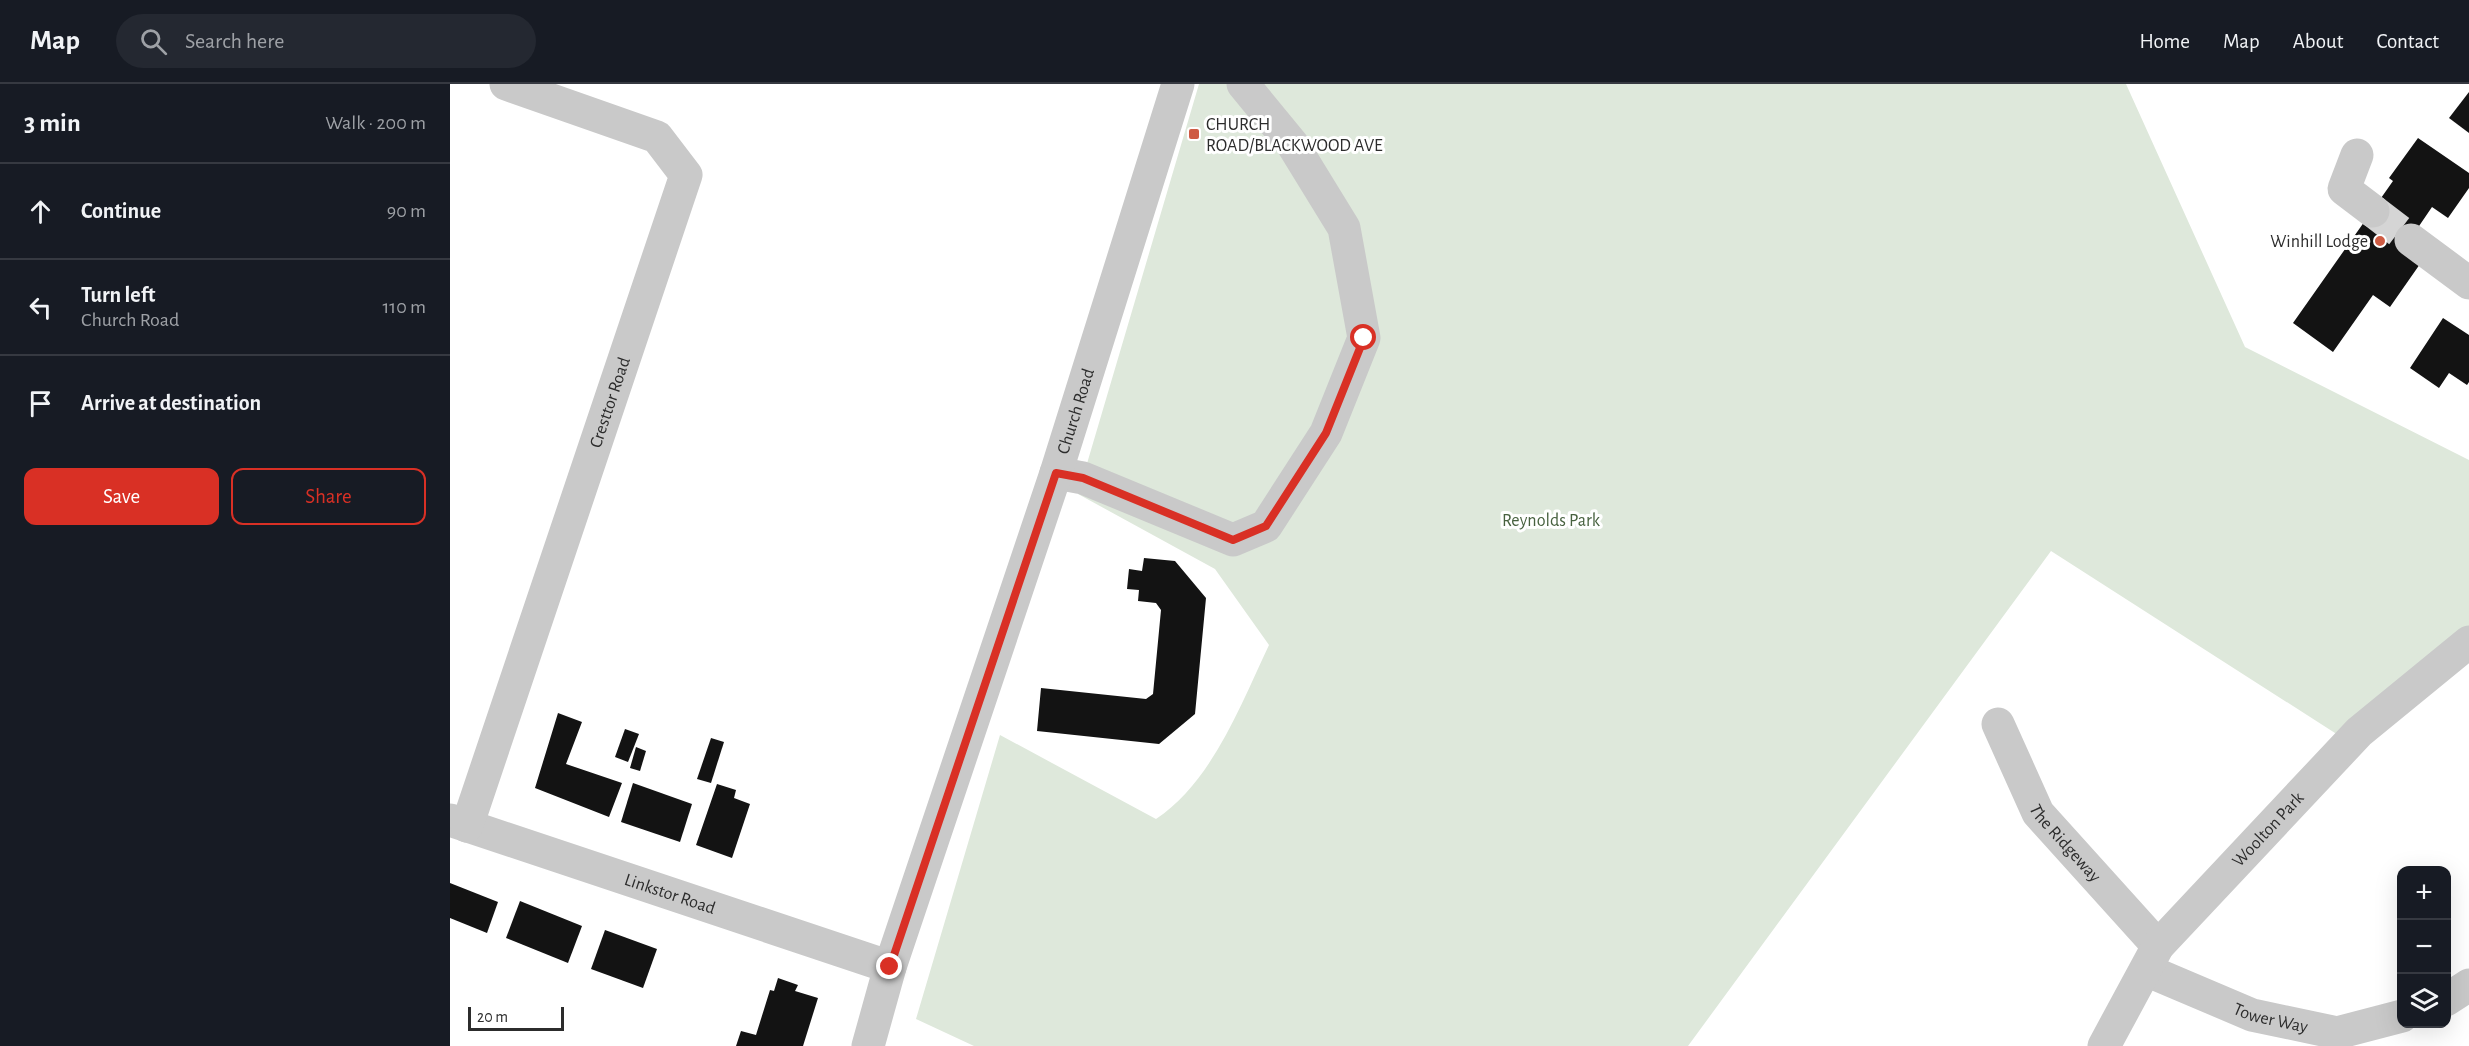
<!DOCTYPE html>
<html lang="en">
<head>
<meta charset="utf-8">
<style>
	:root { --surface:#171b24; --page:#242831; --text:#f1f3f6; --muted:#9ea1a6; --line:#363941; --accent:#d93025 }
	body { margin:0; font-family:"Alegreya Sans",sans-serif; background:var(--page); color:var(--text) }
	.controls { position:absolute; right:18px; bottom:18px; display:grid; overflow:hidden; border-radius:12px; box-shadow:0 6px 24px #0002 }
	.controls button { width:54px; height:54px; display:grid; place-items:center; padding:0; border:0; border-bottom:2px solid var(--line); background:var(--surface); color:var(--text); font:30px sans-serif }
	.scale { position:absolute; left:18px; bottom:15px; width:96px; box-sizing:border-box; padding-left:6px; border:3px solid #2c2c2c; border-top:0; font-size:16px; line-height:21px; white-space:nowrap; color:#2c2c2c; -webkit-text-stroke:4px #fff; paint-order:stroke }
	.stop { position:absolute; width:18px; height:18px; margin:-14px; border:4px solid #d93025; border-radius:50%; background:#fff }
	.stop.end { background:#d93025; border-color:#fff; box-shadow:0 2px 6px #0008 }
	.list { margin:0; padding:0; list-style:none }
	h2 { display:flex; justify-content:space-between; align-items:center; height:78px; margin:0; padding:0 24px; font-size:26px }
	h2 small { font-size:20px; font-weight:400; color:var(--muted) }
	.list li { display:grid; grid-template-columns:39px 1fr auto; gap:18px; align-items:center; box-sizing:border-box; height:96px; padding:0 24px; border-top:2px solid var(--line) }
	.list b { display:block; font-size:22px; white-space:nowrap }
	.list p { margin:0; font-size:20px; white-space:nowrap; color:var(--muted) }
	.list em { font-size:20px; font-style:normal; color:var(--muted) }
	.actions { display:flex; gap:12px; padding:18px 24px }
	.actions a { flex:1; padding:14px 0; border:2px solid var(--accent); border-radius:12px; text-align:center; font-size:21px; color:var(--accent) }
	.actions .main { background:var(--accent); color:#fff }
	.icon { flex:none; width:33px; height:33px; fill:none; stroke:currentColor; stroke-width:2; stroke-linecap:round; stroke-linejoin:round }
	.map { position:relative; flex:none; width:2019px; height:962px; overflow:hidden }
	header { display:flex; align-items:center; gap:36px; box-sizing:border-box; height:84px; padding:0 30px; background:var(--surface); border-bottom:2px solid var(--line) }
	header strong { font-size:28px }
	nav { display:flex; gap:33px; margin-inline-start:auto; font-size:21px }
	.search { width:420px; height:54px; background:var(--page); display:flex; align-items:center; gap:15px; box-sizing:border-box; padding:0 21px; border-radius:33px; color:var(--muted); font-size:22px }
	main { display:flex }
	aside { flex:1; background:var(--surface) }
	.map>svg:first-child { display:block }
	.green { fill:#dee8db }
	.building { fill:#131313 }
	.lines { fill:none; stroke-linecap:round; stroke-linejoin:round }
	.minor-tunnel { stroke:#d5d5d5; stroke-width:33; stroke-dasharray:33 16; stroke-linecap:butt }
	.minor { stroke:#c9c9c9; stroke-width:33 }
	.route { stroke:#d93025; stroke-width:8 }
	.poi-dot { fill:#ce5b43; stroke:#fff; stroke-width:2 }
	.labels { text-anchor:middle; stroke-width:6; stroke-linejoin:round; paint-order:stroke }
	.poi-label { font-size:18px; fill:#2c2c2c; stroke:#fff; text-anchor:start }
	.street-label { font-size:18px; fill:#2c2c2c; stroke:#fff }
	.park-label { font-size:18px; fill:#47613f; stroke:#fff }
</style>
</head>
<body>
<header>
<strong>Map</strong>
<div class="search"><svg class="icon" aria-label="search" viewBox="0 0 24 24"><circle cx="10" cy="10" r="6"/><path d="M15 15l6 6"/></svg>Search here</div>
<nav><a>Home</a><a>Map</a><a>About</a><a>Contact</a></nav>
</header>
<main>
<aside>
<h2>3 min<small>Walk · 200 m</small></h2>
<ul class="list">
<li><svg class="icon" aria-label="ahead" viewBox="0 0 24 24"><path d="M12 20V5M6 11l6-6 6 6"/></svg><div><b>Continue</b></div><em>90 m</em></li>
<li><svg class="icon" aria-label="left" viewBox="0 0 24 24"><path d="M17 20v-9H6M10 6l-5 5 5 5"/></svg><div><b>Turn left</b><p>Church Road</p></div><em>110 m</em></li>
<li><svg class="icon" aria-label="arrive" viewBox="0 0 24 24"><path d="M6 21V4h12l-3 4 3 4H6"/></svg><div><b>Arrive at destination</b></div></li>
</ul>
<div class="actions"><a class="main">Save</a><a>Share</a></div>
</aside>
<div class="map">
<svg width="2019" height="962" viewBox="0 0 2019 962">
	<rect width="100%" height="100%" fill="#fff"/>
	<path class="green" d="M749,0h927l119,263 224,113v183l-120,99 -298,-191 -363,495h-714l-58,-27 84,-284 156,84c56,-37 85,-115 113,-174l-54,-76 -137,-75z"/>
	<g class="building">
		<path d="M2019,8v41l-20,-15z"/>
		<path d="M1968,54l51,35v15l-21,30 -16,-11 -30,44 18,13 -30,43 -17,-12 -40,57 -40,-29 100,-142 -4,-3z"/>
		<path d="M1993,234l26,17v47l-2,3 -18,-12 -10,15 -29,-20z"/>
		<path d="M694,474l31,3 31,37 -11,116 -36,30 -122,-13 4,-43 105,11 7,-5 8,-84 -5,-7 -18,-2 1,-11 -12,-1 2,-20 13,2z"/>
		<path d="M108,629l24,9 -16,42 56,19 -13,34 -74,-29z"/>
		<path d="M175,645l14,5 -11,28 -13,-5z"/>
		<path d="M261,654l13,4 -13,41 -14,-4z"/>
		<path d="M186,663l10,4 -6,20 -10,-3z"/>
		<path d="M183,699l59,21 -12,38 -59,-20z"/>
		<path d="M267,700l19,6 -2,8 16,6 -18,54 -36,-13z"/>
		<path d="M0,799l48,19 -11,31 -37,-15z"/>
		<path d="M70,817l62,25 -14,37 -62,-25z"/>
		<path d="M155,846l52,19 -14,39 -52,-19z"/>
		<path d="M328,894l20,7 -3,6 23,7 -15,48h-67l5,-15 15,4 14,-45 4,1z"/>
	</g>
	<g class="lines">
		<path class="minor-tunnel" d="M1923,127l38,29"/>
		<g class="minor">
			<path d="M1907,71l-13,34 29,22"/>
			<path d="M1961,156l58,43"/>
			<path d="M606,389l27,5 150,62 33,-14 60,-93 38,-95 -20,-110 -51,-83 -50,-61"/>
			<path id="s1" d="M1548,640l40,89 120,133"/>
			<path id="s2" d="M0,736l440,147"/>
			<path id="s3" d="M17,742l219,-651 -29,-38 -151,-53"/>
			<path id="s4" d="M1696,886l106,45 85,18 65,-17"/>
			<path d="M1996,916l23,-15"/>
			<path id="s5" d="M418,962l22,-79 166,-494 122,-389"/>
			<path id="s6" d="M1654,962l54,-100 201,-214 110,-90"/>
		</g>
	</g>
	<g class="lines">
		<path class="route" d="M440,883l166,-494 27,5 150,62 33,-14 60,-93 38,-95"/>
	</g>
	<g class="poi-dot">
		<rect x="738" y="44" width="12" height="12" rx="3"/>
		<circle cx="1930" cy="157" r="6"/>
	</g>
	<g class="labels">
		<g class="poi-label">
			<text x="756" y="46">CHURCH<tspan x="756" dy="21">ROAD/BLACKWOOD AVE</tspan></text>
			<text x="1918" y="163" text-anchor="end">Winhill Lodge</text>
		</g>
		<g class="street-label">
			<text dy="6" stroke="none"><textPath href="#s3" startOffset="447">Cresttor Road</textPath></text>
			<text dy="6" stroke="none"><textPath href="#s5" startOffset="668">Church Road</textPath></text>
			<text dy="6" stroke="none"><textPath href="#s6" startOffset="274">Woolton Park</textPath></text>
			<text dy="6" stroke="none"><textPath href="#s1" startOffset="138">The Ridgeway</textPath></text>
			<text dy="6" stroke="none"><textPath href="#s2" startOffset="232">Linkstor Road</textPath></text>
			<text dy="6" stroke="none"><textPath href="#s4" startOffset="134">Tower Way</textPath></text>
		</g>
		<g class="park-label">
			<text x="1101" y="442">Reynolds Park</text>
		</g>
	</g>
</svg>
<div class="controls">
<button>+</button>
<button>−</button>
<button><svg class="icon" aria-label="layers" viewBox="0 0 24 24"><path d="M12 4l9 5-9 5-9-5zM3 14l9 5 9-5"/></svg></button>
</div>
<div class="scale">20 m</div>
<div class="stop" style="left:914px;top:254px"></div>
<div class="stop end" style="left:440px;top:883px"></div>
</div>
</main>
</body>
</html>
